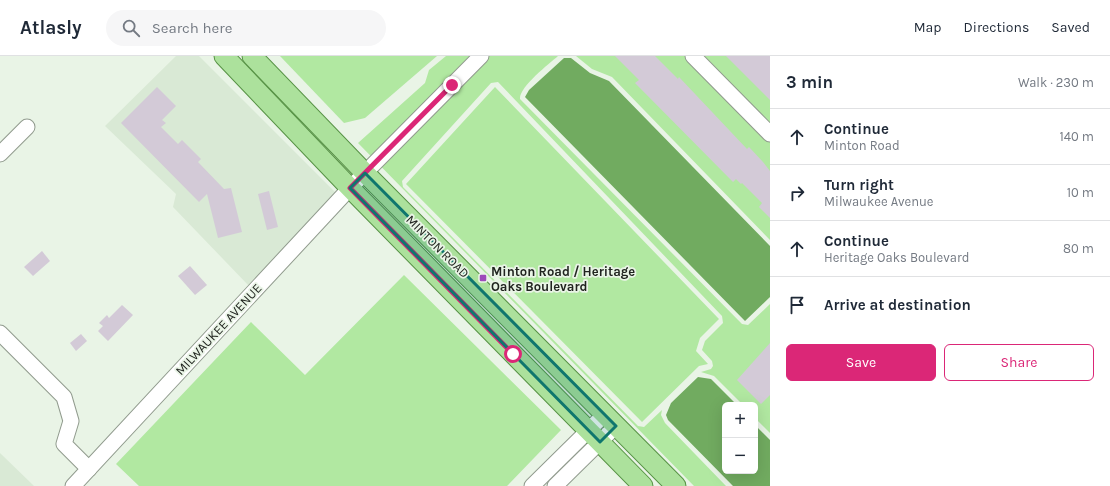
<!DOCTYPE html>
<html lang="en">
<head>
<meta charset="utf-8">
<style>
	:root { --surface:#fff; --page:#f6f6f7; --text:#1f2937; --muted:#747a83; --line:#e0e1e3; --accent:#db2777 }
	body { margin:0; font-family:Karla,sans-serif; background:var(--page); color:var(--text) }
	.controls { position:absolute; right:12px; bottom:12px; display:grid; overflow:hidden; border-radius:6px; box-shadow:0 4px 16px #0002 }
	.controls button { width:36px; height:36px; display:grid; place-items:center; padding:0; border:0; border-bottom:1px solid var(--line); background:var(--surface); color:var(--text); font:20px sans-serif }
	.stop { position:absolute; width:12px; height:12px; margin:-9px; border:3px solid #db2777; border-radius:50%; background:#fff }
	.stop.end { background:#db2777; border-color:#fff; box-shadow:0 1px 4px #0008 }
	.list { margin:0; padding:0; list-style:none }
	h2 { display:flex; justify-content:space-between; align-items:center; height:52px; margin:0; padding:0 16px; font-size:17px }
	h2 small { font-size:13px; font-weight:400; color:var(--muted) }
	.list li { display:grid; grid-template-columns:26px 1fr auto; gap:12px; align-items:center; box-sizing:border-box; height:56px; padding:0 16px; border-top:1px solid var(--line) }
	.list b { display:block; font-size:15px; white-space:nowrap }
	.list p { margin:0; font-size:13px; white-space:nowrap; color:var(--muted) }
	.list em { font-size:13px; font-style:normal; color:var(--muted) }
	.actions { display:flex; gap:8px; padding:12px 16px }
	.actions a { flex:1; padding:9px 0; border:1px solid var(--accent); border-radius:6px; text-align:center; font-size:14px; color:var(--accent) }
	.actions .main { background:var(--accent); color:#fff }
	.icon { flex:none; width:22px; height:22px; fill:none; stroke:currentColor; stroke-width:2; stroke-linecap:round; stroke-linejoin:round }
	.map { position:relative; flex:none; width:770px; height:430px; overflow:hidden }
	header { display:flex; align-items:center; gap:24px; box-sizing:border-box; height:56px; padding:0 20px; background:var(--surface); border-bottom:1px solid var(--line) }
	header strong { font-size:19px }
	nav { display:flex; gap:22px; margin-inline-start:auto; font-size:14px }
	.search { width:280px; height:36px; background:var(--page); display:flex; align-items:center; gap:10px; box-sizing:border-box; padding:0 14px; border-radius:22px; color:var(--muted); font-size:15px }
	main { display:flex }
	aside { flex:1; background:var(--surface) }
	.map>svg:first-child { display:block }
	.built { fill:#d9e9d5 }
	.green { fill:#b1e8a1 }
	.water { fill:#71ab60 }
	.building { fill:#d3cad7 }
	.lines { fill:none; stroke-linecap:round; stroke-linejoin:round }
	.minor-casing { stroke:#919b8e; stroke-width:17 }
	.major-casing { stroke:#579245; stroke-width:21 }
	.minor { stroke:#fff; stroke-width:15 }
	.major { stroke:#ace19c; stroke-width:19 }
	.route { stroke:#db2777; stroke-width:5 }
	.marked { fill:#0f766e; fill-opacity:0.2; stroke:#0f766e; stroke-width:3; stroke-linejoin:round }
	.poi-dot { fill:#9d4bba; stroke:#e9f4e6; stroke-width:1.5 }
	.labels { text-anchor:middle; stroke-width:3.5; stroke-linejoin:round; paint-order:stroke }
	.street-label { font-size:13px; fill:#20241f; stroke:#e9f4e6 }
	.poi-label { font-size:13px; font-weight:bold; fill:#20241f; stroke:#e9f4e6; text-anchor:start }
</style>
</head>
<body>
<header>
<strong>Atlasly</strong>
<div class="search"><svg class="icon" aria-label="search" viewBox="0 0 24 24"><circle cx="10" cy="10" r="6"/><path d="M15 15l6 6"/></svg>Search here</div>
<nav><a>Map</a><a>Directions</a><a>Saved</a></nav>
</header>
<main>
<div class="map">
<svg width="770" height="430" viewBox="0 0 770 430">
	<rect width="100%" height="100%" fill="#e9f4e6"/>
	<g class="built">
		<path d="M176,0h23l137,137 -87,93 -76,-79 3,-13 -71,-68z"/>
		<path d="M0,397l34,33h-34z"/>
	</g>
	<g class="green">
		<path d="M280,0h157l-72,62 -21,5z"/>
		<path d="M446,0h112c-9,8 -39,31 -38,43l222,225 6,1 22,-21v129l-15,-15v-13h-12l-29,-29 -13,-4 10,-3 2,-3 -1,-5 -10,-11 3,-9 18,-18 -1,-7 -224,-234 -7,1 -89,98 1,6 235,239 6,1 18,-17 -1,5 4,8 61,63h-32l-336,-343 67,-60 4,-13z"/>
		<path d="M576,0h194v184l-158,-163 -20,-8z"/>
		<path d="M495,31l224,232 -19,19 -4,13 12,13 -9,2 -57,56 -236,-238z"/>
		<path d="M404,219l157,155 -54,56h-368l-23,-22 135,-142 54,53z"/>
	</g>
	<g class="water">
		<path d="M564,2h7l19,15 19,8 161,165v51l-25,24 -220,-224 4,-7z"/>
		<path d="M698,321l13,2 26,26h-12v66h30v-46l15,15v46h-37l-65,-66 -2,-5 5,-12z"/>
	</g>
	<g class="building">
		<path d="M615,0h40l23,23 1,-2 68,72 2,-2 14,15 7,9v47l-11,-11 3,-4 -20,-20 -1,1 -5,-5 -3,3 -98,-99 4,-3z"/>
		<path d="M726,0h44v44z"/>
		<path d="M157,31l19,19 -14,14 4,3 -5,4 17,17 4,-4 19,19 -3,3 26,27 7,-1 11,44 -24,6 -11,-44 -8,8 -78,-79z"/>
		<path d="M269,135l9,36 -11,3 -9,-36z"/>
		<path d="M42,195l8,10 -17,15 -9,-9z"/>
		<path d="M190,210l17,19 -12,10 -17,-19z"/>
		<path d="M122,249l11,10 -25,26 -10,-10 5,-5 -4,-3 8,-8 2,3z"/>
		<path d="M81,278l6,7 -11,10 -6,-8z"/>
		<path d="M770,287v52l-9,9 -24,-24z"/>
	</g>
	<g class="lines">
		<g class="minor-casing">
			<g id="minor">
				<path d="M693,0l77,78"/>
				<path d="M0,98l27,-27"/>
				<path d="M0,277l64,64 7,24 -7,23 25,25"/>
				<path d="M73,430l277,-298 131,-132"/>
				<path d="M532,430l73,-72"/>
				<path d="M555,430l61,-60"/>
			</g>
		</g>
		<g class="major-casing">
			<g id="major">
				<path d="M224,0l126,132 293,298"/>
				<path d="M252,0l113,117 311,313"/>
			</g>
		</g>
		<use href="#minor" class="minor"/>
		<use href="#major" class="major"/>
	</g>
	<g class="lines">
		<path class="route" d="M452,29l-102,103 163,166"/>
	</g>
	<path class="marked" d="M365,117l251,253 -16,16 -250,-254z"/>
	<rect class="poi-dot" x="479" y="218" width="8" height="8" rx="2"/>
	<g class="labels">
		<g class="street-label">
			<text transform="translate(438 190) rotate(45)" y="5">MINTON ROAD</text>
			<text transform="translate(218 273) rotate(-47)" y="5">MILWAUKEE AVENUE</text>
		</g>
		<g class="poi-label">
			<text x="491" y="220">Minton Road / Heritage<tspan x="491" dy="15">Oaks Boulevard</tspan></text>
		</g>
	</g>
</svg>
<div class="controls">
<button>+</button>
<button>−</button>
</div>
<div class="stop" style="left:513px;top:298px"></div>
<div class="stop end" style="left:452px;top:29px"></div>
</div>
<aside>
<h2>3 min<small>Walk · 230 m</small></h2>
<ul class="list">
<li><svg class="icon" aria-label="ahead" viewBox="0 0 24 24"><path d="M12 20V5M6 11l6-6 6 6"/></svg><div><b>Continue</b><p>Minton Road</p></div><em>140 m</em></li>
<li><svg class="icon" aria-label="right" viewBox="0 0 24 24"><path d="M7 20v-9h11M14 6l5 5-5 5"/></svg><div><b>Turn right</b><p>Milwaukee Avenue</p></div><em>10 m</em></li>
<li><svg class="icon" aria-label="ahead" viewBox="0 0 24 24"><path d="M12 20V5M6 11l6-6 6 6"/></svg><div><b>Continue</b><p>Heritage Oaks Boulevard</p></div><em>80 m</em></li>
<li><svg class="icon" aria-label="arrive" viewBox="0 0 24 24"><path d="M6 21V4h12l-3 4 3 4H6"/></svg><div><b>Arrive at destination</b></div></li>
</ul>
<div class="actions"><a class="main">Save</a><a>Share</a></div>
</aside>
</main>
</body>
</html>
